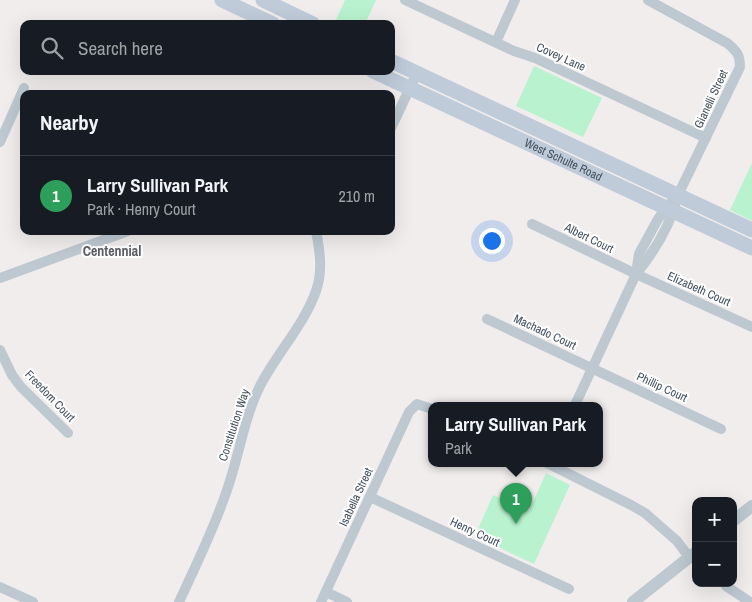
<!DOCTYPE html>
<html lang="en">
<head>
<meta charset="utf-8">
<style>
	:root { --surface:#171b24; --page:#20242c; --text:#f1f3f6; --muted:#9ea1a6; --line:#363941; --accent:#0a70ee }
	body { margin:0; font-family:"Archivo Narrow",sans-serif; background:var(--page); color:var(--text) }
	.controls { position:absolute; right:15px; bottom:15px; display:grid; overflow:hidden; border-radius:10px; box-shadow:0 5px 20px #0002 }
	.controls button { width:45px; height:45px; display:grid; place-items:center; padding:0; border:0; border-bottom:1px solid var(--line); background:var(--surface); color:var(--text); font:25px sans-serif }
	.you { position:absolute; left:491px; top:240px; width:18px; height:18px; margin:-12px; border:4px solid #fff; border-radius:50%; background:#1a73e8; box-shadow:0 0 0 8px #1a73e833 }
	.badge { display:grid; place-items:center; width:32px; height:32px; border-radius:50%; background:var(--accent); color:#fff; font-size:16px; font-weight:700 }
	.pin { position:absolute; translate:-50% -41px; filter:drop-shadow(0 1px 2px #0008) }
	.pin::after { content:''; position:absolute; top:26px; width:18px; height:15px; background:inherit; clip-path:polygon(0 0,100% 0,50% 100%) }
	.popup { position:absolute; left:428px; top:402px; width:175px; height:65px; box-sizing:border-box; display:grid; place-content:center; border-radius:10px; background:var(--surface); filter:drop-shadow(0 1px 4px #0005); font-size:16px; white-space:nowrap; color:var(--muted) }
	.popup b { font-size:19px; color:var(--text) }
	.popup::after { content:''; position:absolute; left:50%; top:100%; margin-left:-10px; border:10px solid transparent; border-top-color:var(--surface) }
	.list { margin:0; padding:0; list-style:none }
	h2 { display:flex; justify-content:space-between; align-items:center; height:65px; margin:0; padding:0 20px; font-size:21px }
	h2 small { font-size:16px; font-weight:400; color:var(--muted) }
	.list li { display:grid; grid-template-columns:32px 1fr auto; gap:15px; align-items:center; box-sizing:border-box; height:80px; padding:0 20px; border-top:1px solid var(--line) }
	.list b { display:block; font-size:19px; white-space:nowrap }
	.list p { margin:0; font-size:16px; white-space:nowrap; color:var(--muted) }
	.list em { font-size:16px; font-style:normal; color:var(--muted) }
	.icon { flex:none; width:28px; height:28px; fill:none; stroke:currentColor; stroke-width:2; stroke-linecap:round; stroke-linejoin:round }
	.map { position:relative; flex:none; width:752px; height:602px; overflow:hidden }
	.search { position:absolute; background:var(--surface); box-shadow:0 5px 20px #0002; left:20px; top:20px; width:375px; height:55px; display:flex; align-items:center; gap:12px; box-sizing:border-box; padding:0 18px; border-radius:10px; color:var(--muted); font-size:19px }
	.panel { position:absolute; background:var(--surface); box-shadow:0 5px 20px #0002; left:20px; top:90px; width:375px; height:145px; border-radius:10px }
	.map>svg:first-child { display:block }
	.green { fill:#b8f2ce }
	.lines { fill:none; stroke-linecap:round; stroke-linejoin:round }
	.minor { stroke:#bdc8d1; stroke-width:10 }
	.tertiary { stroke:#bdc8d1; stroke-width:12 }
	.secondary { stroke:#bfcbd9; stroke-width:15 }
	.labels { text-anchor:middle; stroke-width:4; stroke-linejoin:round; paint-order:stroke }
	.street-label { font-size:12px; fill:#44515d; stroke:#fff }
	.neighbourhood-label { font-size:14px; font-weight:bold; fill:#5a5e63; stroke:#fff }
</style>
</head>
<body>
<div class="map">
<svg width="752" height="602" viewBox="0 0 752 602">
	<rect width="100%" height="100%" fill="#f1eded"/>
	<g class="green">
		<path d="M345,0h31l-11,24h-27l-3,-2z"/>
		<path d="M534,66l68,32 -19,39 -67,-31z"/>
		<path d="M752,163v58l-22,-11z"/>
		<path d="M546,473l24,12 -36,79 -59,-28 18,-41 36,16z"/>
	</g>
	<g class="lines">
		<g class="minor">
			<path d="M405,0l109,51 21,7 171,80"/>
			<path d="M496,42l19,-42"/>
			<path d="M391,128l26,-55"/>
			<path d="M0,142l24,-54"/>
			<path d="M532,224l104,50 116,53"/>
			<path d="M636,273l3,-19 19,-35 11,-15"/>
			<path d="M0,278l128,-47"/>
			<path d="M487,319l234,110"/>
			<path d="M0,350l12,25 9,12 47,46"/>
			<path d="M575,405l61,-131c19,-23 35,-50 42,-79l62,-128c0,-12 -3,-16 -13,-24l-79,-43"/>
			<path d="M547,463l84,42 14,8 32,28 12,16"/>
			<path d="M370,497l199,92"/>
			<path d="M726,586l24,16"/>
			<path d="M0,587l33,15"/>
			<path d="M326,592l21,10"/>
			<path d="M179,602c17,-37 35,-73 48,-112 12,-34 17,-72 33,-104 17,-33 44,-61 56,-95 7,-20 4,-39 0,-60"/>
			<path d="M321,602l88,-190 8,-8 15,5"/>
		</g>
		<g class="tertiary">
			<path d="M733,521l19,-15"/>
			<path d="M633,602l63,-50"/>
		</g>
		<g class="secondary">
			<path d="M222,0l51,24"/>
			<path d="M263,0l50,24"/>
			<path d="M391,61l361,169"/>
			<path id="s1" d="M373,71l379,177"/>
		</g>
	</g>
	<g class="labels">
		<g class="street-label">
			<text transform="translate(561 57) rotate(24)" y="4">Covey Lane</text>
			<text transform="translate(711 99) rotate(-65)" y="4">Gianelli Street</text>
			<text dy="4" stroke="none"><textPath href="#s1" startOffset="210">West Schulte Road</textPath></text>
			<text transform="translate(589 238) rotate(26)" y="4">Albert Court</text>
			<text transform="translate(699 289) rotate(24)" y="4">Elizabeth Court</text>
			<text transform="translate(545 332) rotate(25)" y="4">Machado Court</text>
			<text transform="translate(662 387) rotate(25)" y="4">Phillip Court</text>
			<text transform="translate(50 396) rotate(46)" y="4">Freedom Court</text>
			<text transform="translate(234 425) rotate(-72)" y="4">Constitution Way</text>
			<text transform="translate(356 497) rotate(-65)" y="4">Isabella Street</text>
			<text transform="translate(475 532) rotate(25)" y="4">Henry Court</text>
		</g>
		<g class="neighbourhood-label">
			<text x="112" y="256">Centennial</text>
		</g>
	</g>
</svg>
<div class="controls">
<button>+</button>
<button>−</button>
</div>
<div class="you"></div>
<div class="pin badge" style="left:516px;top:524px;background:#2e9e5b">1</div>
<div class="popup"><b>Larry Sullivan Park</b>Park</div>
<div class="search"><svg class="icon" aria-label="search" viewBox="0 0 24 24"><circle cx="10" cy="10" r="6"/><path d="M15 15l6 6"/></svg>Search here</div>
<section class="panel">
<h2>Nearby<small></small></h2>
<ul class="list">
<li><span class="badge" style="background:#2e9e5b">1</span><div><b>Larry Sullivan Park</b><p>Park · Henry Court</p></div><em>210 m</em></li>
</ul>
</section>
</div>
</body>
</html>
